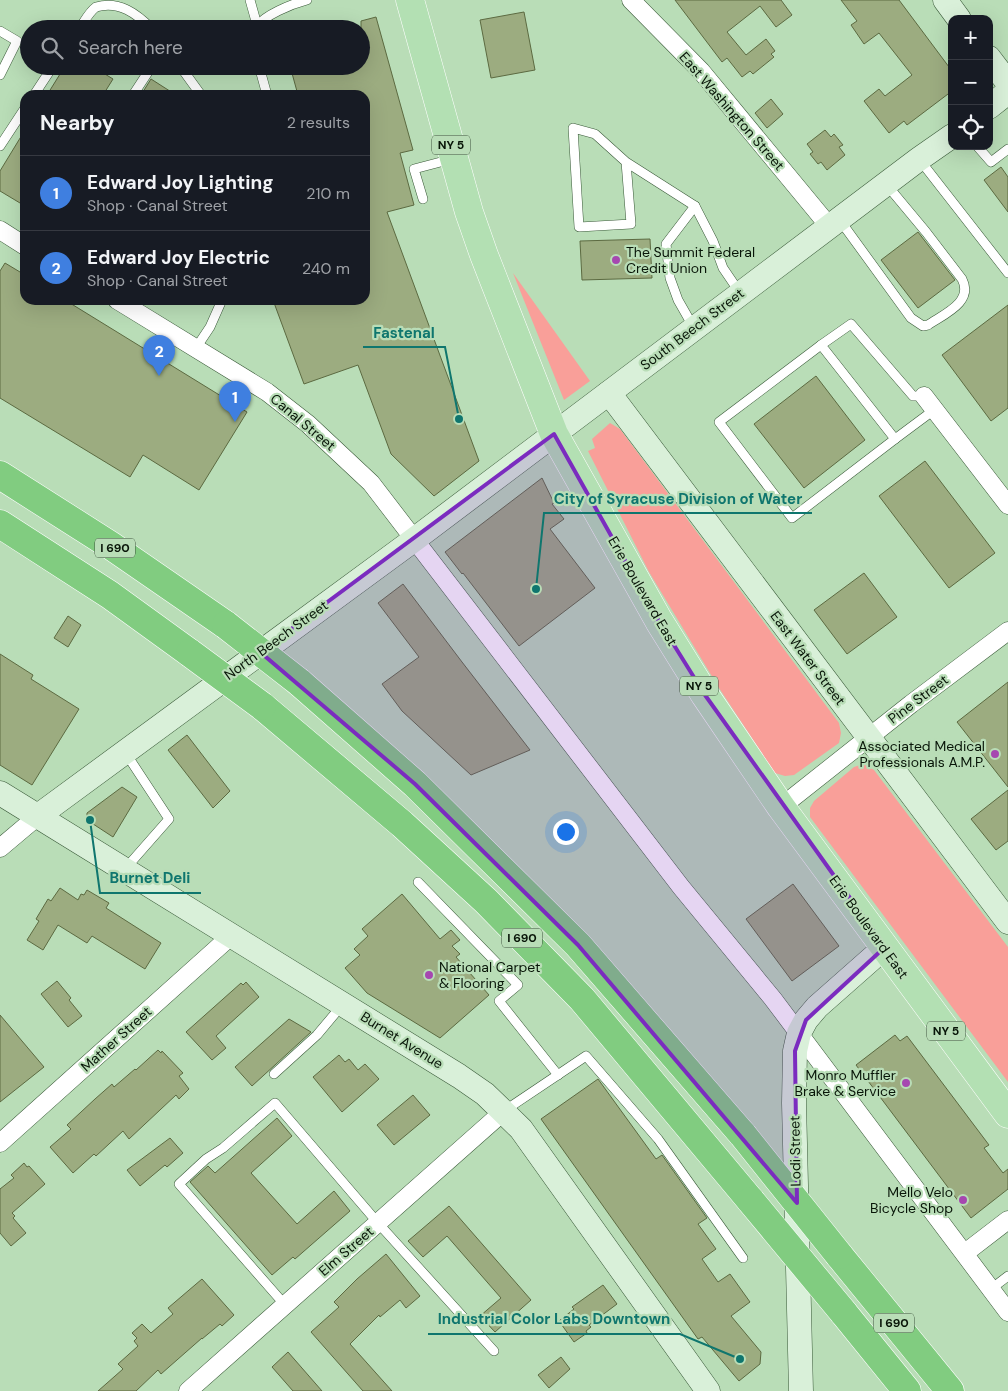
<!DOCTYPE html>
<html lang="en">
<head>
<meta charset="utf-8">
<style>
	:root { --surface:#171b24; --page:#20242c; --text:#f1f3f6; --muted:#9ea1a6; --line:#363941; --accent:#a647b0 }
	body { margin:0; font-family:"DM Sans",sans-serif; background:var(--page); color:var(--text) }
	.controls { position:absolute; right:15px; top:15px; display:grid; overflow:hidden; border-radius:10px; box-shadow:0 5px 20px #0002 }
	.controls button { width:45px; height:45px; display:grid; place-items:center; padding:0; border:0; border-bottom:1px solid var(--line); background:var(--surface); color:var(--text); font:25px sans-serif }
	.you { position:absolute; left:565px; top:831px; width:18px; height:18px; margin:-12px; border:4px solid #fff; border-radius:50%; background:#1a73e8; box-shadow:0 0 0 8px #1a73e833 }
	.badge { display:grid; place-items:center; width:32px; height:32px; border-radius:50%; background:var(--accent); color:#fff; font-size:16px; font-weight:700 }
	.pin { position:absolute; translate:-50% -41px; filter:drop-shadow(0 1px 2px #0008) }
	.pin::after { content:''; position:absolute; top:26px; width:18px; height:15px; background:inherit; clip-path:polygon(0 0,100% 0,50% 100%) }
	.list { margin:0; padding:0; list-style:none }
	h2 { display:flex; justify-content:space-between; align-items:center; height:65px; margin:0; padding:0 20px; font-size:21px }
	h2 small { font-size:16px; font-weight:400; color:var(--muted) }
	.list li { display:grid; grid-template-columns:32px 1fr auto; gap:15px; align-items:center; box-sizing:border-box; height:75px; padding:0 20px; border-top:1px solid var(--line) }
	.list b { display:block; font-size:19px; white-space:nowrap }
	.list p { margin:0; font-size:16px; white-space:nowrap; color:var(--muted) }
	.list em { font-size:16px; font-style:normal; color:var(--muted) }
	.icon { flex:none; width:28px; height:28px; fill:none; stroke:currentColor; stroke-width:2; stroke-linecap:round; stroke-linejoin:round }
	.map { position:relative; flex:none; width:1008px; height:1391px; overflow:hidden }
	.search { position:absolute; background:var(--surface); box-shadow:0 5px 20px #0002; left:20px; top:20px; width:350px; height:55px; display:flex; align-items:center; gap:12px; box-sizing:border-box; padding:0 18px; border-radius:28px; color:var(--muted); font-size:19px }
	.panel { position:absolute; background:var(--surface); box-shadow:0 5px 20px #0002; left:20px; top:90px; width:350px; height:215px; border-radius:15px }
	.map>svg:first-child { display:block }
	.green { fill:#f99f99 }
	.building { fill:#9cac80; stroke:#5c6a41 }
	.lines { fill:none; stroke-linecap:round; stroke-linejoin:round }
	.lane-casing { stroke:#3a5a39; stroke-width:10 }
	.street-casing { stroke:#3a5a39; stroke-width:19 }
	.secondary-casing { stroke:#3a5a39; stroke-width:25 }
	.primary-casing { stroke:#fff; stroke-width:29 }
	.highway-casing { stroke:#fff; stroke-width:29 }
	.lane { stroke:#fff; stroke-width:9 }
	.street { stroke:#fff; stroke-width:18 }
	.secondary { stroke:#d9f0d9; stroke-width:24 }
	.primary { stroke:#b3e0b3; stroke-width:28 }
	.highway { stroke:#81cc80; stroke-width:28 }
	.highway-bridge-casing { stroke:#fff; stroke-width:29; stroke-linecap:butt }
	.highway-bridge { stroke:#81cc80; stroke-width:28 }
	.marked { fill:#7b2cbf; fill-opacity:0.2; stroke:#7b2cbf; stroke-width:4; stroke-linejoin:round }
	.poi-dot { fill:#a647b0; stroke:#b9ddb7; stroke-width:2 }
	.labels { text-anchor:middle; stroke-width:4.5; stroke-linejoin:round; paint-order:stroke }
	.shield { fill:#b9ddb7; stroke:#3d513c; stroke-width:1 }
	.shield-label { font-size:12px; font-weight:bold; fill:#081508 }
	.street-label { font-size:14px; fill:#081508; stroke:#b9ddb7 }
	.poi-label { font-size:14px; fill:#081508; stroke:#b9ddb7; text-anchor:end }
	.leader { fill:none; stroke:#0f766e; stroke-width:2 }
	.callout-dot { fill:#0f766e; stroke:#b9ddb7; stroke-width:2 }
	.callout-label { font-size:15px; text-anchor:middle; font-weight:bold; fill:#0f766e; stroke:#b9ddb7; stroke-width:4.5; stroke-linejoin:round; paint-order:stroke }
</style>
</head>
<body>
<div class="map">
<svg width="1008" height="1391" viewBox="0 0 1008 1391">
	<rect width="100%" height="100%" fill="#b9ddb7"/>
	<g class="green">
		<path d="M513,273l77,108 -26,19z"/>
		<path d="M610,423l10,6 219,294 2,10 -2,10 -45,32 -9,1 -10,-3 -56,-85 -70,-116 -61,-121 7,-3 -3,-9z"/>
		<path d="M863,764l11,6 134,177v135l-198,-265v-9l4,-7 40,-34z"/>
	</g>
	<g class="building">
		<path d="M675,0h106l11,15 -16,12 -16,-21 -33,26 19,23 20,-16 9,12 -4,3 3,3 -21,17 -3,-3 -8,6 -15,-19 -5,4z"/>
		<path d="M841,0h58l53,71v20l-45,34 -3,-4 -15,12 -25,-32 15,-12 6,7 27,-21 -33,-42 -15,11 -13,-19 6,-4z"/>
		<path d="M524,12l11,58 -44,8 -11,-58z"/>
		<path d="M376,17l37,133 -13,3 14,52 -27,7 92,249 -45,35 -43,-42 -33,-89 -54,19 -31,-84h92v-205h-67l-8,-29h71v-45z"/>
		<path d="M65,66h38l-3,5 13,8 -10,16h-56z"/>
		<path d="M151,79l25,16h-35z"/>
		<path d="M771,99l12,15 -16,14 -12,-15z"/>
		<path d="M25,130v76l-25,-15v-20z"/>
		<path d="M825,130l6,7 3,-3 9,11 -4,2 6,8 -18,15 -6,-8 -3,2 -8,-10 3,-2 -6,-8z"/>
		<path d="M1001,167l7,10v35l-24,-32z"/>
		<path d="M918,232l37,48 -37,28 -37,-48z"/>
		<path d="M650,239l2,39 -70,2 -2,-39z"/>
		<path d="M5,263l20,12v25h40l182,112 -48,78 -56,-35 -13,22 -130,-79v-127z"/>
		<path d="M1008,305v103l-17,13 -49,-66z"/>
		<path d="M816,376l49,64 -61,48 -50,-64z"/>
		<path d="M925,461l70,92 -46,35 -70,-92z"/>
		<path d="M542,478l12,25 -2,1 12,15 -14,10 45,59 -76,58 -56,-73 -1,1 -17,-22z"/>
		<path d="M864,573l33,44 -50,37 -33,-44z"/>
		<path d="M403,584l59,78 68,88 -59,25 -69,-64 -20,-27 37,-27 -41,-54z"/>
		<path d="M68,616l13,9 -13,22 -14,-9z"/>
		<path d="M0,654l33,21 -2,4 48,30 -47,76 -32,-20z"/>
		<path d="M1008,682v105l-51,-65z"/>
		<path d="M187,735l43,56 -17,17 -45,-58z"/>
		<path d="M122,787l15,10 -24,40 -26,-17v-7z"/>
		<path d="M1008,790v51l-12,9 -25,-31z"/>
		<path d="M793,884l46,62 -47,35 -46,-62z"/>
		<path d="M60,888l18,12 3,-6 3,1 3,-5 22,13 -3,5 55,35 -16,26 -53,-33 -5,7 -29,-18 -15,25 -16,-10 12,-19 -3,-2 12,-20 3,2z"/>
		<path d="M402,894l38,45 11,-9 9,10 -8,6 8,8 -4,3 33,38 -49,43 -73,-45 -22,-25 15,-13 -6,-6 14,-13 -6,-7z"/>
		<path d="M57,981l14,17 -2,2 13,16 -14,11 -27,-33z"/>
		<path d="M246,982l13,15 -43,39 10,12 -14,12 -26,-28 55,-49 2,2z"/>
		<path d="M0,1015l44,52 -44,35z"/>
		<path d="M289,1019l22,13 -59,54 -17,-19z"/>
		<path d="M895,1035l5,6 7,-5 82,109 -5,3 19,25 5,-4v20l-37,29 -115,-153z"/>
		<path d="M158,1050l3,3 1,-2 21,22 -4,3 10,13 -10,10 -3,-4 -47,44 -6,-8 -27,25 -2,-2 -21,19 -23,-26 21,-18 -4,-4 28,-26 17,-15 2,3 21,-18 1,1z"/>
		<path d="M339,1055l6,7 4,-3 9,11 7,-6 14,15 -37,33 -29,-35z"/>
		<path d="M598,1079l58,80 6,-4 45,63 -9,6 18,25 -14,10 16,23 12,-8 20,28 -19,14 30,36 -1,12 -21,17 -37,-44 -4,2 -157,-220z"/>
		<path d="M413,1095l17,20 -36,30 -17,-20z"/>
		<path d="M277,1118l15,18 -41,37 46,51 37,-33 16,20 -55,48 -2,-2 -21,18 -82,-93 18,-16 7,7z"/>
		<path d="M170,1138l13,15 -16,14 -2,-2 -25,21 -13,-16z"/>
		<path d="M24,1163l3,4 2,-1 16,18 -33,29 3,3 -2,2 13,15 -15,13 -11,-13v-44l14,-11 -3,-3z"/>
		<path d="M449,1206l82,94 -36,32 -15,-16 21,-18 -54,-62 -24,21 -15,-16z"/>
		<path d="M386,1254l34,42 -14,12 -6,-8 -20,17 -1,-2 -29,29 42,47h-29l-52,-59 28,-25 -5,-5 23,-23z"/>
		<path d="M202,1279l32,36 -12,11 -2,-2 -18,15v-1l-41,36 -3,-4 -22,21h-38l25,-22 -5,-5 20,-18 -4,-5 3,-3 -5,-5 10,-9 9,9 22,-19 -5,-6z"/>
		<path d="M603,1285l14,19 -28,21 2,2 -5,4 1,2 -13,9 -15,-21 15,-12 -2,-2z"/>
		<path d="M288,1352l34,39h-29l-21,-24z"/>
		<path d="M561,1357l9,12 -21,19 -11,-13z"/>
	</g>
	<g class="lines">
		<g class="lane-casing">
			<g id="lane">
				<path d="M250,0l7,25"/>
				<path d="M79,29c5,-7 10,-17 17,-22 23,-7 41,7 56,22"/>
				<path d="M255,29c8,-14 37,-25 52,-29"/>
				<path d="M0,31l17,10 -17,34"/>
				<path d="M180,66l21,29"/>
				<path d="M259,66l8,29"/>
				<path d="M34,95l19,-29"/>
				<path d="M133,95l19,-29"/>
				<path d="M0,146l25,-38"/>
				<path d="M977,146l14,16 17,-13"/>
				<path d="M919,159l89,114"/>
				<path d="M626,162l5,62 -52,3 -6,-99 22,6 31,28 69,44 18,35 10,27 17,25"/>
				<path d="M423,199l-9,-30 38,-10"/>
				<path d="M839,219l72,99 12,8 5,-1c16,-11 46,-23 34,-46l-36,-47 -40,-48"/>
				<path d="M694,328l-16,-28 -8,-22 -4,-34 29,-38"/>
				<path d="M821,345l-102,77 73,96 103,-79"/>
				<path d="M196,348l14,-21 12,-27"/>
				<path d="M924,396h-11l-62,-72 -30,21 74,94 39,-29"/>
				<path d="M125,869l44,-50 -44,-67"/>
				<path d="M418,882l100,103 -19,16 59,74"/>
				<path d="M274,1074l43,-39 26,-31"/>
				<path d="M504,1111l82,-55 72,83 85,119"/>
				<path d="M991,1289l17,-13"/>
				<path d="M285,1305l-106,-121 27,-25 17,-11 52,-45 103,120 116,128"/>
			</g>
		</g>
		<g class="street-casing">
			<g id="street">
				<path d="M631,0l70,71 128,155"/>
				<path d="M0,230l25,16"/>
				<path d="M117,300l150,92 41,32 63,59 310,404 92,112 235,313"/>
				<path d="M924,396l84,109"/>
				<path d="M781,807l130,-103 97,-73"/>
				<path d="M0,848l38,-32"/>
				<path d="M0,1143l232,-208"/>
				<path d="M965,1253l43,-33"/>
				<path d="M188,1391l316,-280"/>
			</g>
		</g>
		<g class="secondary-casing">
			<g id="secondary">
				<path d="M945,0l14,19"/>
				<path d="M989,58l19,25"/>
				<path d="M989,107l19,-15"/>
				<path d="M609,393l399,529"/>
				<path d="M0,793l459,283 26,18 36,35 187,262"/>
				<path d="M38,816l377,-277 504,-380 33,-23"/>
				<path d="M801,1391l-7,-288 1,-52 4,-18 7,-13 11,-13 68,-60"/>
			</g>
		</g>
		<g class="primary-casing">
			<path id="primary" d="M410,0l59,212 15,43 70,179 105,187 46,74 76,112 227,307"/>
		</g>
		<g class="highway-casing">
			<g id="highway">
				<path d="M0,475l110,70 116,80"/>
				<path d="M0,524l110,71 80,58"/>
				<path d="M299,682l116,102 163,161 165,190"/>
				<path d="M262,706l140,118 84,77 96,98 169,202"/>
				<path d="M839,1255l111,136"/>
				<path d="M843,1312l64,79"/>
			</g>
		</g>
		<use href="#lane" class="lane"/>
		<use href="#street" class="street"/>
		<use href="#secondary" class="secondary"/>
		<use href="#primary" class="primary"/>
		<use href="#highway" class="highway"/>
		<g class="highway-bridge-casing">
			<g id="highway-bridge">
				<path d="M226,625l73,57"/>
				<path d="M190,653l72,53"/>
				<path d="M743,1135l96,120"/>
				<path d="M751,1201l92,111"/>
			</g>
		</g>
		<use href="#highway-bridge" class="highway-bridge"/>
	</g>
	<path class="marked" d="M554,434l105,187 46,74 180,252 -79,73 -11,31 2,152 -219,-258 -163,-161 -155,-132z"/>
	<g class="poi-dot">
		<circle cx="616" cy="260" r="5"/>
		<circle cx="995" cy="754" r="5"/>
		<circle cx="429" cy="975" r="5"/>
		<circle cx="906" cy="1083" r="5"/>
		<circle cx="963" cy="1200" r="5"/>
	</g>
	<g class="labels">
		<g class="shield">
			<rect x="432" y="135.5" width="38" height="19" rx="4"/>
			<rect x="95" y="538.5" width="40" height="19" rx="4"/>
			<rect x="680" y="676.5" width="38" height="19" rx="4"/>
			<rect x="502" y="928.5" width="40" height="19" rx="4"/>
			<rect x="927" y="1021.5" width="38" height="19" rx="4"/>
			<rect x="874" y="1313.5" width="40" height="19" rx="4"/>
		</g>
		<g class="shield-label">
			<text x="451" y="149">NY 5</text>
			<text x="115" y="552">I 690</text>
			<text x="699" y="690">NY 5</text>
			<text x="522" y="942">I 690</text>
			<text x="946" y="1035">NY 5</text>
			<text x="894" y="1327">I 690</text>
		</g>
		<g class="street-label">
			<text transform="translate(732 111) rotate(49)" y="5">East Washington Street</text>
			<text transform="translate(692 329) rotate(-37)" y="5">South Beech Street</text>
			<text transform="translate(303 422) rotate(40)" y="5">Canal Street</text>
			<text transform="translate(643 591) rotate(60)" y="5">Erie Boulevard East</text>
			<text transform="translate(276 640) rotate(-36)" y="5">North Beech Street</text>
			<text transform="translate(808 658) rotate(53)" y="5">East Water Street</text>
			<text transform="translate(918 699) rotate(-37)" y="5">Pine Street</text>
			<text transform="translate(869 927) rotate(54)" y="5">Erie Boulevard East</text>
			<text transform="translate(116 1039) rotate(-42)" y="5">Mather Street</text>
			<text transform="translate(402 1040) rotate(32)" y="5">Burnet Avenue</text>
			<text transform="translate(795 1151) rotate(-91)" y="5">Lodi Street</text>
			<text transform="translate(346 1251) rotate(-41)" y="5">Elm Street</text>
		</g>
		<g class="poi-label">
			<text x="626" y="257" text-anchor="start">The Summit Federal<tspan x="626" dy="16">Credit Union</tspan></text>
			<text x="985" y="751">Associated Medical<tspan x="985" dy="16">Professionals A.M.P.</tspan></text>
			<text x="439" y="972" text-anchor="start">National Carpet<tspan x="439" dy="16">&amp; Flooring</tspan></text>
			<text x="896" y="1080">Monro Muffler<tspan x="896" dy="16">Brake &amp; Service</tspan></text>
			<text x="953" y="1197">Mello Velo<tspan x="953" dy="16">Bicycle Shop</tspan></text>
		</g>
	</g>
	<path class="leader" d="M459 419L445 347H363M536 589L544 513H812M90 820L100 893H201M740 1359L680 1334H428"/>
	<g class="callout-dot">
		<circle cx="459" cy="419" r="5"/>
		<circle cx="536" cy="589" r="5"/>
		<circle cx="90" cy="820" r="5"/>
		<circle cx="740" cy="1359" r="5"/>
	</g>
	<g class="callout-label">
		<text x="404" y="338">Fastenal</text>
		<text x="678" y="504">City of Syracuse Division of Water</text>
		<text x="150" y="883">Burnet Deli</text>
		<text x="554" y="1324">Industrial Color Labs Downtown</text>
	</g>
</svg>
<div class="controls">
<button>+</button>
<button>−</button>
<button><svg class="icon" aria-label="locate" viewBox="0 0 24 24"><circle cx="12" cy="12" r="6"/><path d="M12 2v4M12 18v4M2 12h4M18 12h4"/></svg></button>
</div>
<div class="you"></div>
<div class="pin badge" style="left:235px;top:422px;background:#3f7fe0">1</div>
<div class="pin badge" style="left:159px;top:376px;background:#3f7fe0">2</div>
<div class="search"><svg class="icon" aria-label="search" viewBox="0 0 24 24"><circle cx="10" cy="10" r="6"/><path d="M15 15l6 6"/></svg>Search here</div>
<section class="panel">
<h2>Nearby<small>2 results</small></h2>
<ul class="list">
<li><span class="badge" style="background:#3f7fe0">1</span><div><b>Edward Joy Lighting</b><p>Shop · Canal Street</p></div><em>210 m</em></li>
<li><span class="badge" style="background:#3f7fe0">2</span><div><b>Edward Joy Electric</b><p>Shop · Canal Street</p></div><em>240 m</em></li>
</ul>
</section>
</div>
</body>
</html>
